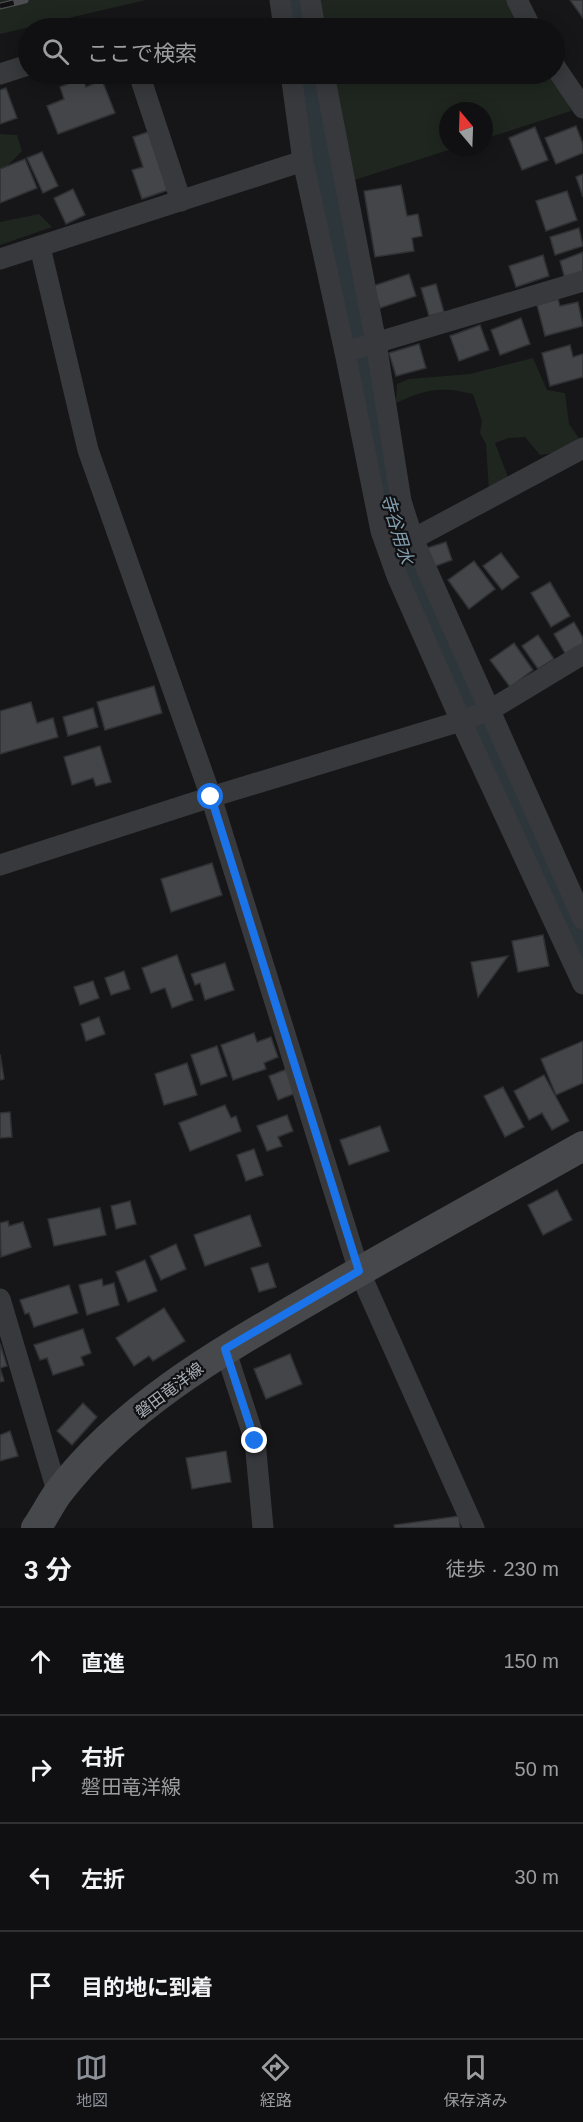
<!DOCTYPE html>
<html lang="ja">
<head>
<meta charset="utf-8">
<style>
	:root { --surface:#101012; --page:#1e1e20; --text:#f1f3f6; --muted:#9c9d9f; --line:#303032; --accent:#8c9099 }
	body { margin:0; font-family:Helvetica,"Noto Sans JP",sans-serif; background:var(--page); color:var(--text) }
	.compass { position:absolute; left:439px; top:102px; width:54px; height:54px; border-radius:50%; background:var(--surface); box-shadow:0 3px 15px #0003; rotate:341deg }
	.stop { position:absolute; width:18px; height:18px; margin:-14px; border:4px solid #1a73e8; border-radius:50%; background:#fff }
	.stop.end { background:#1a73e8; border-color:#fff; box-shadow:0 2px 6px #0008 }
	.list { margin:0; padding:0; list-style:none }
	h2 { display:flex; justify-content:space-between; align-items:center; height:78px; margin:0; padding:0 24px; font-size:26px }
	h2 small { font-size:20px; font-weight:400; color:var(--muted) }
	.list li { display:grid; grid-template-columns:39px 1fr auto; gap:18px; align-items:center; box-sizing:border-box; height:108px; padding:0 24px; border-top:2px solid var(--line) }
	.list b { display:block; font-size:22px; white-space:nowrap }
	.list p { margin:0; font-size:20px; white-space:nowrap; color:var(--muted) }
	.list em { font-size:20px; font-style:normal; color:var(--muted) }
	.icon { flex:none; width:33px; height:33px; fill:none; stroke:currentColor; stroke-width:2; stroke-linecap:round; stroke-linejoin:round }
	.map { position:relative; flex:none; width:583px; height:1528px; overflow:hidden }
	.search { position:absolute; background:var(--surface); box-shadow:0 3px 15px #0003; left:18px; right:18px; top:18px; height:66px; display:flex; align-items:center; gap:15px; box-sizing:border-box; padding:0 21px; border-radius:33px; color:var(--muted); font-size:22px }
	.sheet { height:510px; background:var(--surface) }
	nav { display:flex; justify-content:space-around; align-items:center; box-sizing:border-box; height:84px; border-top:2px solid var(--line); background:var(--surface); font-size:16px; color:var(--muted) }
	nav a { display:grid; justify-items:center; gap:3px }
	nav .on { color:var(--accent) }
	.map>svg:first-child { display:block }
	.green { fill:#1f261f }
	.lines { fill:none; stroke-linecap:round; stroke-linejoin:round }
	.river { stroke:#2d363b; stroke-width:40 }
	.building { fill:#434548; stroke:#303134; stroke-width:1.5 }
	.street { stroke:#38393d; stroke-width:21 }
	.secondary { stroke:#46484c; stroke-width:30 }
	.rail-casing { stroke:#4b4d51; stroke-width:7 }
	.rail { stroke:#111113; stroke-width:4.5; stroke-dasharray:14; stroke-linecap:butt }
	.route { stroke:#1a73e8; stroke-width:8 }
	.labels { text-anchor:middle; stroke-width:4.5; stroke-linejoin:round; paint-order:stroke }
	.street-label { font-size:16px; fill:#a9afb7; stroke:#111113 }
	.water-label { font-size:18px; font-style:italic; fill:#839eaf; stroke:#111113 }
</style>
</head>
<body>
<div class="map">
<svg width="583" height="1528" viewBox="0 0 583 1528">
	<rect width="100%" height="100%" fill="#161618"/>
	<g class="green">
		<path d="M0,0h146l-146,34z"/>
		<path d="M310,0h211l15,28h-221z"/>
		<path d="M559,72l12,39 -87,28v-28h-36v36h10l-113,36 -21,-109h230z"/>
		<path d="M0,134l17,1 5,16 -16,16 -6,2z"/>
		<path d="M39,214l13,13 -52,18v-23z"/>
		<path d="M533,358l14,32 18,3 4,31 10,14c-9,12 -25,15 -39,17l-15,-18 -17,1 -13,5 16,42 -22,6 -3,-47 -6,-11 2,-12 -9,-27c-33,-8 -47,-5 -77,9l1,-19 12,-5 61,-5z"/>
	</g>
	<g class="lines">
		<g class="river">
			<path d="M294,0l6,28"/>
			<path d="M308,74l76,412 16,63 183,405"/>
		</g>
	</g>
	<g class="building">
		<path d="M570,0h13v18z"/>
		<path d="M83,78l3,9 16,-7 13,33 -57,21 -11,-28 17,-7 -4,-12z"/>
		<path d="M6,88l11,30 -17,6v-34z"/>
		<path d="M576,126l7,18v9l-27,11 -11,-26z"/>
		<path d="M535,127l13,33 -26,10 -13,-32z"/>
		<path d="M151,131l20,58 -29,10 -10,-29 11,-3 -10,-30z"/>
		<path d="M42,152l16,34 -15,7 -16,-35z"/>
		<path d="M25,159l12,29 -37,15v-34z"/>
		<path d="M583,174v23l-7,-20z"/>
		<path d="M401,185l6,31 11,-2 4,22 -10,2 2,13 -39,6 -11,-66z"/>
		<path d="M73,189l12,26 -19,9 -12,-26z"/>
		<path d="M567,191l10,29 -31,11 -10,-30z"/>
		<path d="M579,228l4,18 -28,9 -5,-18z"/>
		<path d="M583,252v22l-18,5 -5,-18z"/>
		<path d="M543,255l6,21 -33,11 -7,-21z"/>
		<path d="M409,274l7,22 -36,12 -7,-22z"/>
		<path d="M436,284l8,28 -15,4 -8,-28z"/>
		<path d="M558,299l2,7 18,-4 5,24 -38,10 -8,-31z"/>
		<path d="M521,318l9,26 -30,11 -9,-25z"/>
		<path d="M480,325l9,25 -30,11 -9,-25z"/>
		<path d="M419,344l7,24 -30,8 -7,-23z"/>
		<path d="M570,345l3,12 10,-3v23l-33,9 -8,-33z"/>
		<path d="M446,542l6,18 -19,7 -6,-19z"/>
		<path d="M501,553l18,24 -17,13 -19,-24z"/>
		<path d="M474,561l21,28 -26,20 -21,-29z"/>
		<path d="M550,582l20,34 -19,11 -20,-34z"/>
		<path d="M574,622l9,16v7l-17,10 -12,-21z"/>
		<path d="M538,635l16,24 -16,10 -16,-23z"/>
		<path d="M514,643l19,27 -23,17 -20,-27z"/>
		<path d="M154,686l8,27 -57,17 -8,-28z"/>
		<path d="M31,702l6,21 16,-5 5,19 -58,17v-43z"/>
		<path d="M93,708l5,19 -30,9 -5,-19z"/>
		<path d="M100,746l11,36 -15,4 -3,-8 -21,7 -8,-28z"/>
		<path d="M212,863l10,32 -51,17 -10,-33z"/>
		<path d="M543,935l6,31 -31,6 -6,-31z"/>
		<path d="M177,955l16,45 -21,8 -7,-20 -14,5 -9,-25z"/>
		<path d="M508,956l-30,41 -7,-35z"/>
		<path d="M225,963l9,27 -29,10 -5,-17 -5,2 -4,-11z"/>
		<path d="M124,971l6,18 -19,6 -6,-17z"/>
		<path d="M93,981l6,17 -19,7 -6,-18z"/>
		<path d="M99,1017l6,17 -19,7 -5,-17z"/>
		<path d="M254,1033l3,9 14,-5 7,20 -14,6 2,6 -33,11 -12,-35z"/>
		<path d="M583,1041v42l-27,12 -15,-36z"/>
		<path d="M217,1046l10,30 -26,9 -10,-30z"/>
		<path d="M0,1054l4,25 -4,1z"/>
		<path d="M187,1063l10,32 -33,10 -9,-31z"/>
		<path d="M287,1069l9,24 -18,7 -9,-24z"/>
		<path d="M544,1075l25,46 -17,9 -10,-17 -13,7 -15,-29z"/>
		<path d="M503,1087l21,40 -19,10 -21,-41z"/>
		<path d="M225,1105l6,13 5,-2 5,15 -51,20 -11,-28z"/>
		<path d="M10,1112l2,25 -12,1v-25z"/>
		<path d="M287,1115l6,16 -15,6 4,9 -15,5 -10,-25z"/>
		<path d="M380,1126l9,25 -40,14 -9,-25z"/>
		<path d="M254,1149l9,26 -17,6 -9,-26z"/>
		<path d="M557,1190l15,30 -29,15 -15,-30z"/>
		<path d="M130,1201l6,23 -20,5 -5,-23z"/>
		<path d="M100,1208l6,27 -52,11 -6,-27z"/>
		<path d="M250,1215l11,31 -56,20 -11,-31z"/>
		<path d="M8,1221l1,5 14,-4 8,25 -30,10 -1,-34z"/>
		<path d="M176,1244l10,25 -25,11 -11,-24z"/>
		<path d="M145,1260l12,31 -29,11 -12,-30z"/>
		<path d="M268,1263l8,24 -17,5 -8,-24z"/>
		<path d="M102,1279l1,7 11,-3 5,22 -32,10 -8,-30z"/>
		<path d="M69,1285l9,28 -44,14 -5,-14 -4,1 -5,-14z"/>
		<path d="M164,1308l21,33 -32,20 -4,-5 -15,10 -18,-28z"/>
		<path d="M83,1329l8,24 -10,4 3,8 -31,10 -6,-17 -7,2 -6,-15z"/>
		<path d="M0,1343l7,23 -7,2 4,13 -4,1z"/>
		<path d="M290,1354l12,30 -36,15 -12,-30z"/>
		<path d="M83,1403l14,14 -25,28 -15,-14z"/>
		<path d="M10,1431l8,25 -18,5v-26z"/>
		<path d="M226,1451l5,31 -39,7 -6,-31z"/>
		<path d="M459,1516l1,12h-65l-1,-3z"/>
	</g>
	<g class="lines">
		<g class="street">
			<path d="M280,0l4,28"/>
			<path d="M310,0l5,28"/>
			<path d="M517,0l14,28"/>
			<path d="M554,65l29,43"/>
			<path d="M0,74l28,-9"/>
			<path d="M139,74l42,127"/>
			<path d="M291,74l12,87 42,191 36,179 16,45 64,145 122,263"/>
			<path d="M324,74l52,269 25,158 12,38 170,380"/>
			<path d="M40,247l48,203 123,347 148,474 115,257"/>
			<path d="M0,259l303,-98"/>
			<path d="M345,352l238,-71"/>
			<path d="M413,539l170,-91"/>
			<path d="M0,865l211,-68 250,-76 29,-11 93,-56"/>
			<path d="M0,1299l58,195"/>
			<path d="M225,1349l30,92 8,87"/>
		</g>
		<path class="secondary" d="M36,1528c8,-11 14,-24 22,-35 70,-92 173,-147 271,-204 84,-49 169,-95 254,-143"/>
		<g class="rail-casing">
			<path id="rail" d="M0,6l25,-6"/>
		</g>
		<use href="#rail" class="rail"/>
	</g>
	<g class="lines">
		<path class="route" d="M211,797l148,474 -134,78 30,92"/>
	</g>
	<g class="labels">
		<g class="street-label">
			<text transform="translate(169 1390) rotate(-37)" y="6">磐田竜洋線</text>
		</g>
		<g class="water-label">
			<text transform="translate(397 529) rotate(73)" y="6">寺谷用水</text>
		</g>
	</g>
</svg>
<svg class="compass" viewBox="-18 -18 36 36"><path d="M0-13l5 13h-10z" fill="#e53935"/><path d="M0 13l5-13h-10z" fill="#9c9d9f"/></svg>
<div class="stop" style="left:211px;top:797px"></div>
<div class="stop end" style="left:255px;top:1441px"></div>
<div class="search"><svg class="icon" aria-label="search" viewBox="0 0 24 24"><circle cx="10" cy="10" r="6"/><path d="M15 15l6 6"/></svg>ここで検索</div>
</div>
<section class="sheet">
<h2>3 分<small>徒歩 · 230 m</small></h2>
<ul class="list">
<li><svg class="icon" aria-label="ahead" viewBox="0 0 24 24"><path d="M12 20V5M6 11l6-6 6 6"/></svg><div><b>直進</b></div><em>150 m</em></li>
<li><svg class="icon" aria-label="right" viewBox="0 0 24 24"><path d="M7 20v-9h11M14 6l5 5-5 5"/></svg><div><b>右折</b><p>磐田竜洋線</p></div><em>50 m</em></li>
<li><svg class="icon" aria-label="left" viewBox="0 0 24 24"><path d="M17 20v-9H6M10 6l-5 5 5 5"/></svg><div><b>左折</b></div><em>30 m</em></li>
<li><svg class="icon" aria-label="arrive" viewBox="0 0 24 24"><path d="M6 21V4h12l-3 4 3 4H6"/></svg><div><b>目的地に到着</b></div></li>
</ul>
</section>
<nav>
<a class="on"><svg class="icon" aria-label="map" viewBox="0 0 24 24"><path d="M3 6l6-2 6 2 6-2v14l-6 2-6-2-6 2zM9 4v14M15 6v14"/></svg>地図</a>
<a><svg class="icon" aria-label="directions" viewBox="0 0 24 24"><path d="M12 3l9 9-9 9-9-9zM9 14v-3h6M13 9l2 2-2 2"/></svg>経路</a>
<a><svg class="icon" aria-label="saved" viewBox="0 0 24 24"><path d="M7 4h10v16l-5-4-5 4z"/></svg>保存済み</a>
</nav>
</body>
</html>
